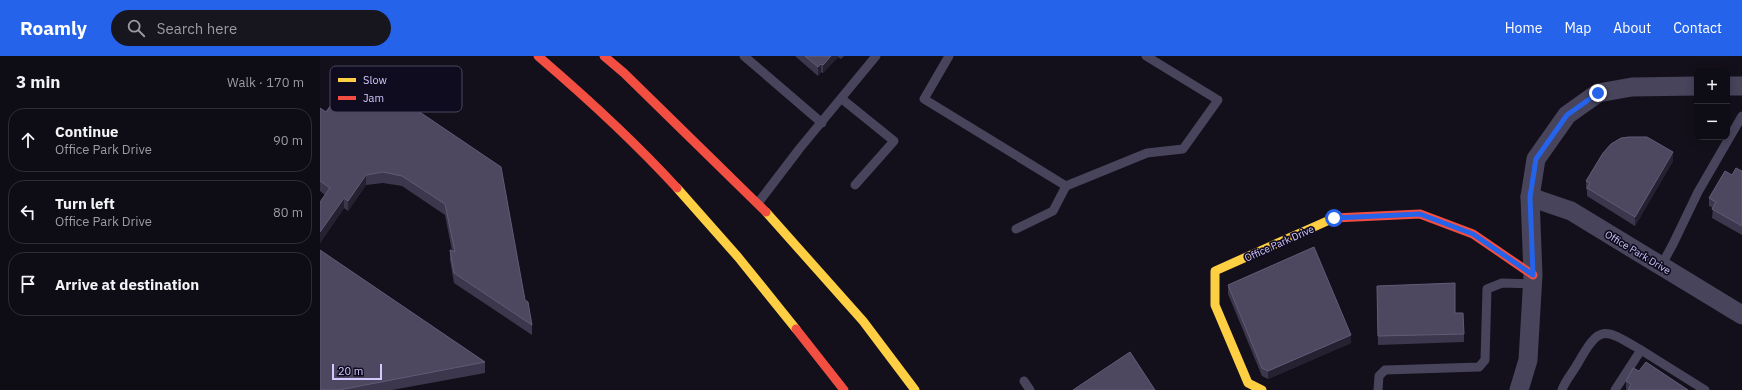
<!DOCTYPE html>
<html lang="en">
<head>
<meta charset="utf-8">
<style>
	:root { --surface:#0e0c14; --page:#17151d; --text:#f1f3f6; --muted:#9b9ba0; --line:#2e2c34; --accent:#2563eb }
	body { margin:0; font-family:"IBM Plex Sans",sans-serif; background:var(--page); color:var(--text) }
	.controls { position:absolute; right:12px; top:12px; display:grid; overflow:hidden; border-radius:8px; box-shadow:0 2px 10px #0003 }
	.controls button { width:36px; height:36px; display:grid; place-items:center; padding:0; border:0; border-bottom:1px solid var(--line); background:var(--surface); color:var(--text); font:20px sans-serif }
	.scale { position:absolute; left:12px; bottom:10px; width:50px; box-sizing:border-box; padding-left:4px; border:2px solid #d3c9ff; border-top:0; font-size:11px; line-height:14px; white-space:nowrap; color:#d3c9ff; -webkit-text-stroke:3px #100c1f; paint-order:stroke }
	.stop { position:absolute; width:12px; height:12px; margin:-9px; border:3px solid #2563eb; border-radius:50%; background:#fff }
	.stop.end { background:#2563eb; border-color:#fff; box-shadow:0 1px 4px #0008 }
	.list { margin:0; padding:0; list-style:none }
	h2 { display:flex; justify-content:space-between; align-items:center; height:52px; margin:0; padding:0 16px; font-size:17px }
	h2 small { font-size:13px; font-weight:400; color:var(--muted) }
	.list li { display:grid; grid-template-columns:26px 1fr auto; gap:12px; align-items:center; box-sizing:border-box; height:64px; margin:0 8px 8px; padding:0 8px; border:1px solid var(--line); border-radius:16px }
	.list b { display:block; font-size:15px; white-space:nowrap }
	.list p { margin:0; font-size:13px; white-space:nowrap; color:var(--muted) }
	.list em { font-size:13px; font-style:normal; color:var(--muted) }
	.icon { flex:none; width:22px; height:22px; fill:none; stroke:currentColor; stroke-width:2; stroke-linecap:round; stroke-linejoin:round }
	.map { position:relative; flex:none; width:1422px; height:334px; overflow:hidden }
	header { display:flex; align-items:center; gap:24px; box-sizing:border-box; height:56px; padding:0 20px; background:var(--accent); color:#fff }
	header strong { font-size:19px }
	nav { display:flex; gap:22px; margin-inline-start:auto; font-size:14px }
	.search { width:280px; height:36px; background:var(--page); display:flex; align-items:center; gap:10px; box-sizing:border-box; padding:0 14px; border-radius:22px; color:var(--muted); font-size:15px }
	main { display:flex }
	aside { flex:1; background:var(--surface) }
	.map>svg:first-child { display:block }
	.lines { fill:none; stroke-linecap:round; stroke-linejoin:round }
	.lane { stroke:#47445c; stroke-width:9 }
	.street { stroke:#47445c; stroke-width:19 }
	.slow { stroke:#ffcf43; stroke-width:9 }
	.jam { stroke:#f24e42; stroke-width:9 }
	.wall { fill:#3c374c }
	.shaded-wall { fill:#252130 }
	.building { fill:#4d475f; stroke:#625b78 }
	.route { stroke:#2563eb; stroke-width:5 }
	.labels { text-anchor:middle; stroke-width:3.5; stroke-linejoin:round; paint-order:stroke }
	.street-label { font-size:10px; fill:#d3c9ff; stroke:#100c1f }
	.key { fill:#100c1f; stroke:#4a4562; stroke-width:1 }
	.key-label { font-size:11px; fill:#d3c9ff }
</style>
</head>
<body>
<header>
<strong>Roamly</strong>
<div class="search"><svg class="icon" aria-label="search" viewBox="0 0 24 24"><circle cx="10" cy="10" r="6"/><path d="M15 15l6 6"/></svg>Search here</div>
<nav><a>Home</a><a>Map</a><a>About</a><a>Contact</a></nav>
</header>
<main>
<aside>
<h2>3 min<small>Walk · 170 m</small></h2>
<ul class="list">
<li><svg class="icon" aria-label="ahead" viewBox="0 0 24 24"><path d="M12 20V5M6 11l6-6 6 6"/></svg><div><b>Continue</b><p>Office Park Drive</p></div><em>90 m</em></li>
<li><svg class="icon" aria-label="left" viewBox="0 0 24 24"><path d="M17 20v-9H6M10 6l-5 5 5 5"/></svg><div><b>Turn left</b><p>Office Park Drive</p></div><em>80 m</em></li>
<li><svg class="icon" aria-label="arrive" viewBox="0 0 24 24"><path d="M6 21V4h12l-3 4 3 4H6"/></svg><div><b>Arrive at destination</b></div></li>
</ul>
</aside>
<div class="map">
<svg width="1422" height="334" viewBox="0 0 1422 334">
	<rect width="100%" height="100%" fill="#13101b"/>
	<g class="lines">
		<g class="lane">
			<path d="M424,0l78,67"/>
			<path d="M629,0l-25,43 142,87"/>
			<path d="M522,43l52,42 -39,44"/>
			<path d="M438,147l42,-55 76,-92"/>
			<path d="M696,173l37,-18 13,-25 81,-33 36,-4 35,-49 -72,-44"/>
			<path d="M1341,210l12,-22 25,-52 44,-76"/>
			<path d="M1321,294l64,40"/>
			<path d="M704,325l6,9"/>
			<path d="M1058,334l1,-14 6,-6 94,-3 6,-7 2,-71 15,-6 31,1"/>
			<path d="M1242,334c3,-9 11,-18 16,-27 22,-39 26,-35 63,-13l-26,40"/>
		</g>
		<g class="street">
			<path d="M1407,30h15"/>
			<path d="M1210,141l41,14 171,104"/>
			<path d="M1199,334l9,-30 5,-85 -3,-78 6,-38 31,-44 31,-22 34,-6 65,-1"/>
		</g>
		<g class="slow">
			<path d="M357,132l61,69 58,72"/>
			<path d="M446,156l97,109 52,69"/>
			<path d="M942,334l-14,-7 -33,-78v-34l119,-53"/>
		</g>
		<g class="jam">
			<path d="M218,0c49,42 96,85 139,132"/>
			<path d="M284,0l20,17 142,139"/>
			<path d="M1014,162l86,-4 53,20 60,41"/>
			<path d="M476,273l48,61"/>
		</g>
	</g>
	<g class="wall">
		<path d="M475,0h49l-3,3 -3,-2 -15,16 -2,-1 -3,4z"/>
		<path d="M36,13l169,231 7,25v10l-78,-52 -4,-23v-10l2,1 -7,-36 -43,-29 -19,-3 -17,2 -18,26 -4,-3 -24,35v-41l5,-7 -5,-4v-83l6,4z"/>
		<path d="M1353,105l-38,65 -48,-30v-6l-1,-1v-8z"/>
		<path d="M1422,115v64l-30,-17 1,-10 -4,-2v-8l23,-23z"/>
		<path d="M908,229l123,58 -83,36 -6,-3 -34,-82z"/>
		<path d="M1057,230l78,27 9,21v8l-86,3z"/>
		<path d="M165,306v11l-93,17h-72z"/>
		<path d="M1319,315l49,19h-62v-9z"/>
	</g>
	<g class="shaded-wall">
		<path d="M511,0h7v1l-15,16v-8z"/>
		<path d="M501,8v8l-3,4v-9z"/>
		<path d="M1353,96v9l-38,65v-9z"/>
		<path d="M46,119v10l-18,26v-10z"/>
		<path d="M24,142v10l-24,35v-11z"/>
		<path d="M1031,279v8l-83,36v-8z"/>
	</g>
	<g class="building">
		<path d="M485,0h26l-8,9 -2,-1 -3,3z"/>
		<path d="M36,13l145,98 24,133 3,2 4,23 -78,-52 -4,-23 5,2 -10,-48 -43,-28 -19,-4 -17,3 -18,26 -4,-3 -24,34v-30l10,-14 -10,-7v-73l6,4z"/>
		<path d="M1309,81h18l26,15 -38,65 -48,-29 3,-5 -4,-2 17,-28 8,-9 10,-6z"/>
		<path d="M1416,112l6,3v55l-30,-17 4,-7 -7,-4 16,-27 7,4z"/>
		<path d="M994,191l37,88 -83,36 -6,-3 -34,-83z"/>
		<path d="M0,194l165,112 -146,28h-19z"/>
		<path d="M1135,227v30h8l1,21 -86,2 -1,-50z"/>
		<path d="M810,296l25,38h-82z"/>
		<path d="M1326,306l42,28h-60l3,-6 -5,-3 7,-13 6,3z"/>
	</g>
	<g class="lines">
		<path class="route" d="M1014,162l86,-4 53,20 60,41 -3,-78 6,-38 31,-44 31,-22"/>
	</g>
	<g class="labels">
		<g class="street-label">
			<text transform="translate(959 187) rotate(-24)" y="4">Office Park Drive</text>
			<text transform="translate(1318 196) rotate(31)" y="4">Office Park Drive</text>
		</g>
	</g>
	<rect x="10" y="10" width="132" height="46" rx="6" class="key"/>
	<rect x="18" y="22" width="18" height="4" fill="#ffcf43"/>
	<rect x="18" y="40" width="18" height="4" fill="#f24e42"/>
	<g class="key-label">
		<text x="43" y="28">Slow</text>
		<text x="43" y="46">Jam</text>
	</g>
</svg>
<div class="controls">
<button>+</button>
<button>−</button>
</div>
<div class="scale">20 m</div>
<div class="stop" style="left:1014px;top:162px"></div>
<div class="stop end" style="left:1278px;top:37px"></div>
</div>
</main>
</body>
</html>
